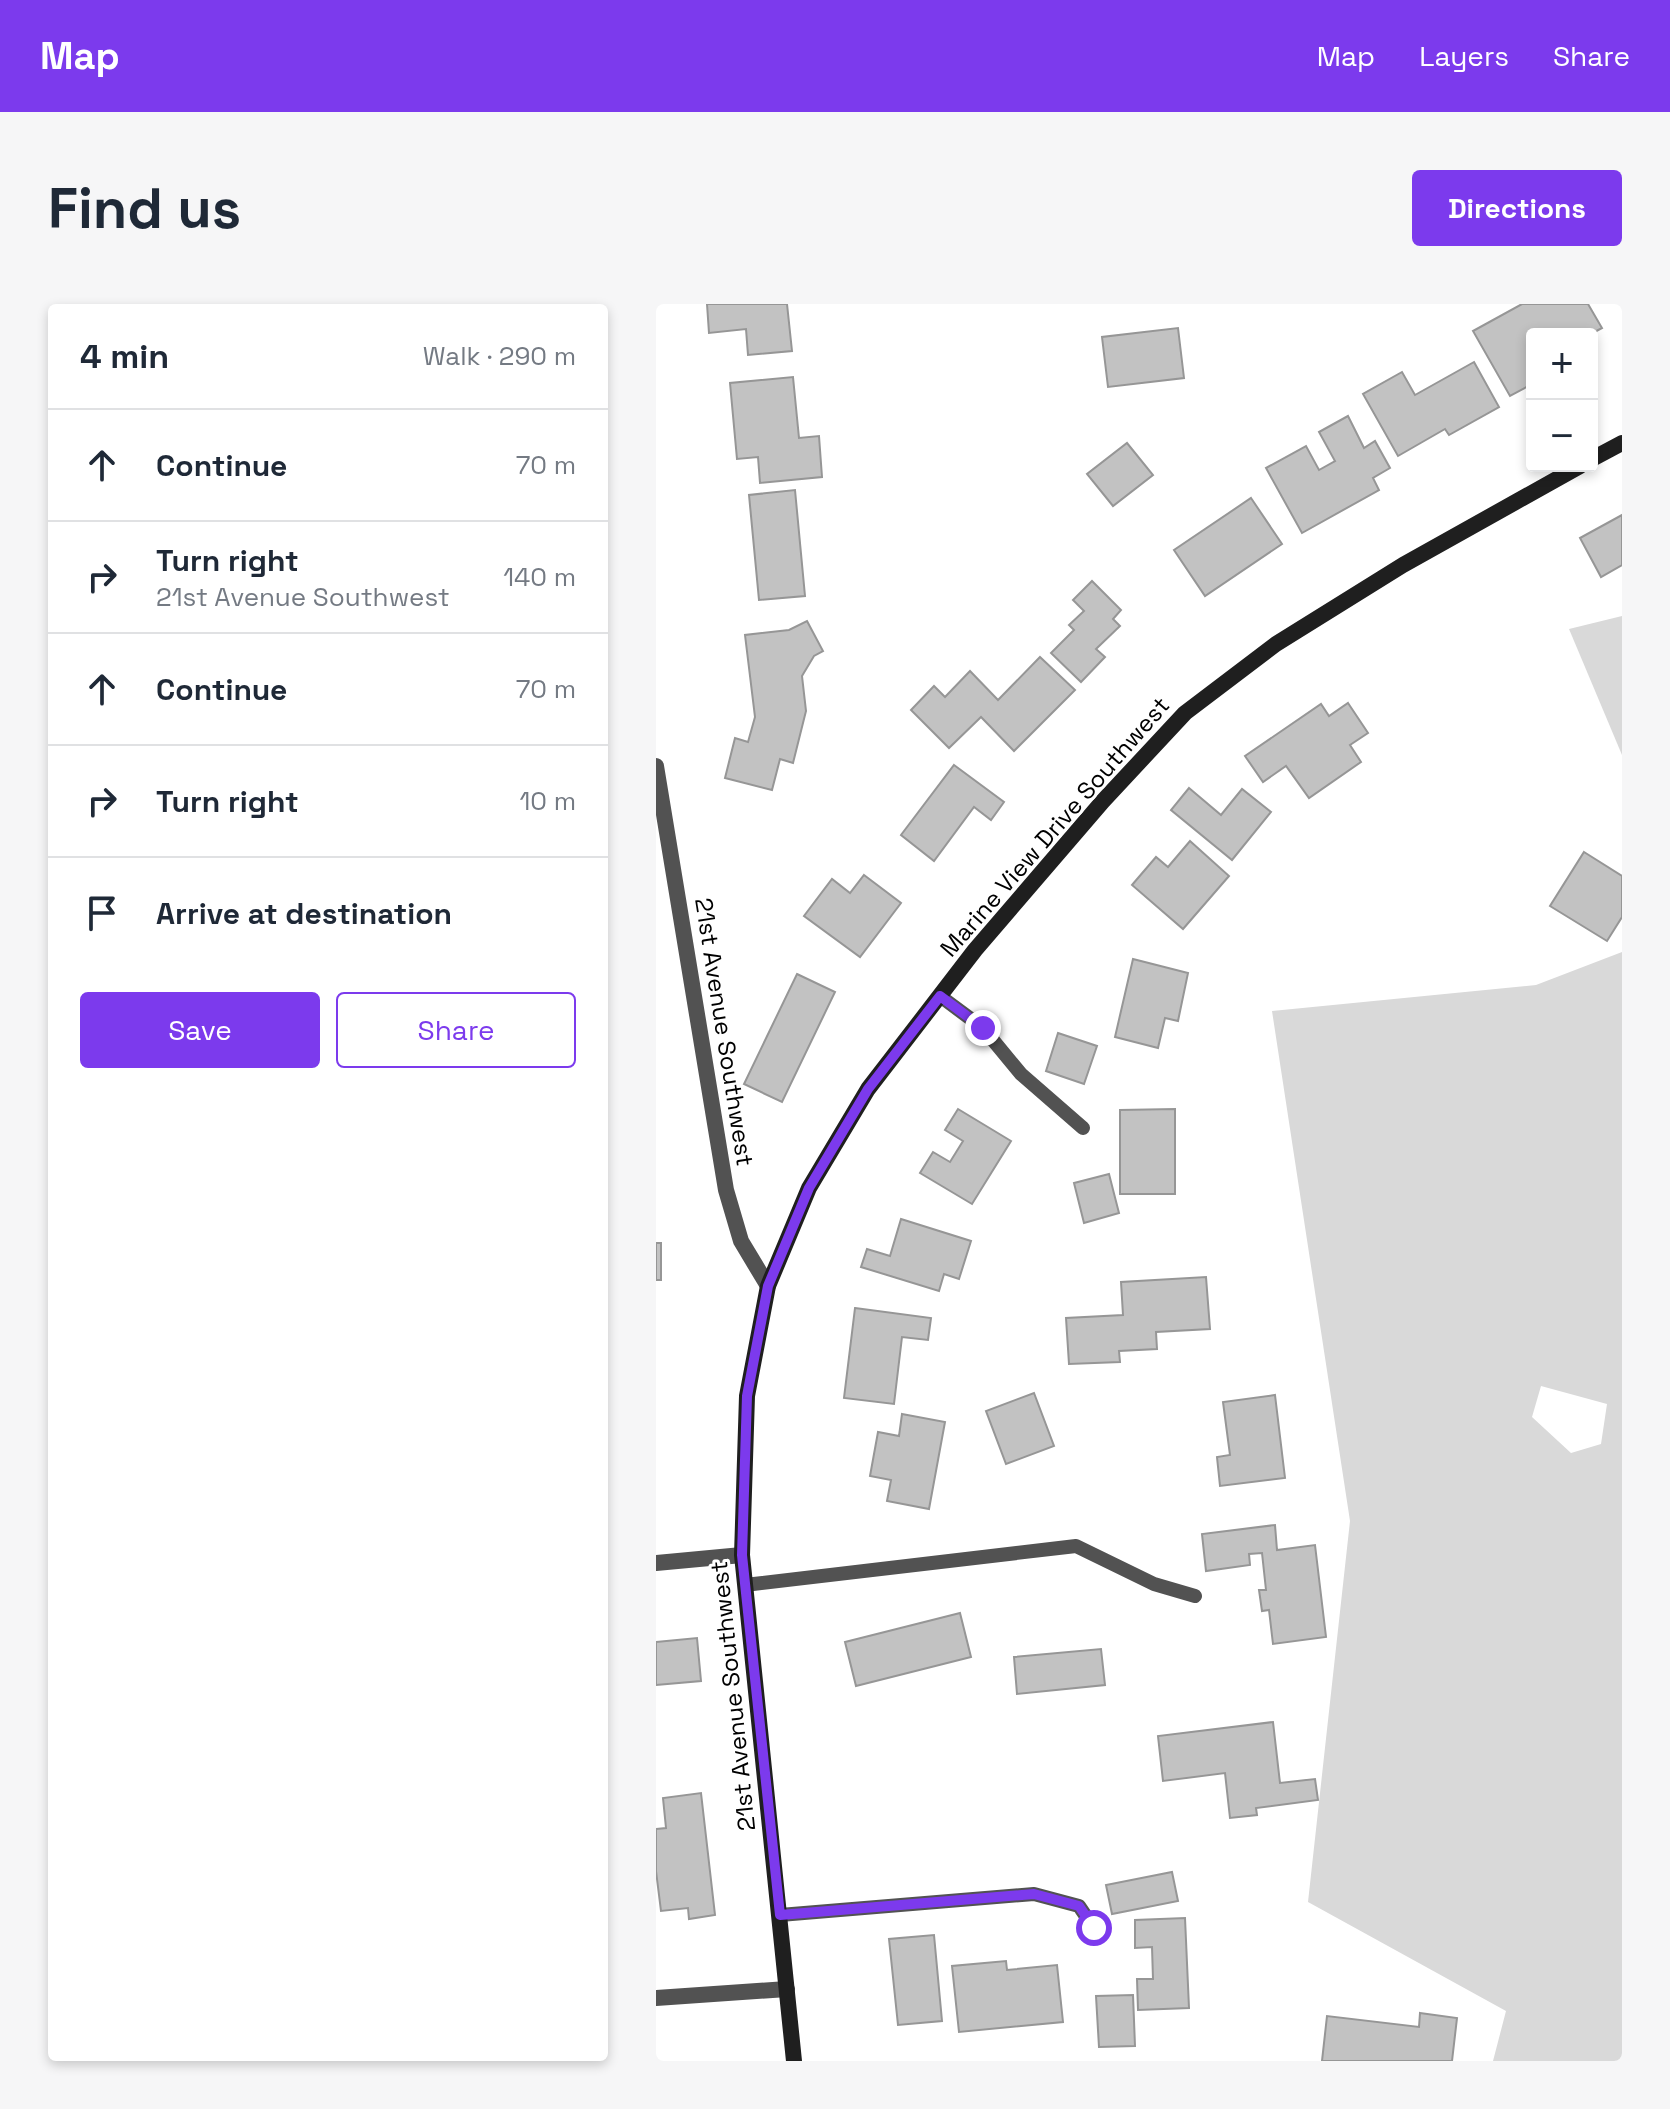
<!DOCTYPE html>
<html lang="en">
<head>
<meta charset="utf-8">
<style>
	:root { --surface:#fff; --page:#f6f6f7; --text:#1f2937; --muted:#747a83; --line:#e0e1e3; --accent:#7c3aed }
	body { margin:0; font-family:"Space Grotesk",sans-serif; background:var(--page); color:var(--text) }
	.controls { position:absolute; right:24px; top:24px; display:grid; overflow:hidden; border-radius:8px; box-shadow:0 4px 12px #0003 }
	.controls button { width:72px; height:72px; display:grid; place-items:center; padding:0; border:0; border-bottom:2px solid var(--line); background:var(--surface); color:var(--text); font:40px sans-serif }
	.stop { position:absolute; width:24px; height:24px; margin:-18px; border:6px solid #7c3aed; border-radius:50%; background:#fff }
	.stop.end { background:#7c3aed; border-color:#fff; box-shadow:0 2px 8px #0008 }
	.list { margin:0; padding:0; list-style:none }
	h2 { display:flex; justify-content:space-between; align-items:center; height:104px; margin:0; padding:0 32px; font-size:34px }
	h2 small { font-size:26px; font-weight:400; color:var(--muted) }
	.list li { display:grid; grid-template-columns:52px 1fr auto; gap:24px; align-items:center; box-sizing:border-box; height:112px; padding:0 32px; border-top:2px solid var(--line) }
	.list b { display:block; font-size:30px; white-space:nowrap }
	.list p { margin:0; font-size:26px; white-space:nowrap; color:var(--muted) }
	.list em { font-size:26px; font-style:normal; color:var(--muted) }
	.actions { display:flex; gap:16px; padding:24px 32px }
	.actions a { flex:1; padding:18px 0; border:2px solid var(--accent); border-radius:8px; text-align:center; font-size:28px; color:var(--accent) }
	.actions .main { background:var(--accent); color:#fff }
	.icon { flex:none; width:44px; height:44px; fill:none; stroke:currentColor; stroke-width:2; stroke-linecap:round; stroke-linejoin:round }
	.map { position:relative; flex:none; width:966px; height:1757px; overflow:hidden; border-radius:8px }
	header { display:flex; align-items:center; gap:48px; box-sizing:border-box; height:112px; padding:0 40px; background:var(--accent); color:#fff }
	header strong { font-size:38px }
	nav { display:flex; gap:44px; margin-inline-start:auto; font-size:28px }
	.intro { display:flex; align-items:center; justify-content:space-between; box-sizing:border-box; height:192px; padding:0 48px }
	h1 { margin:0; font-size:56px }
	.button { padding:20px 36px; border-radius:8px; background:var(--accent); color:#fff; font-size:28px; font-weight:700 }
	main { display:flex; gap:48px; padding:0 48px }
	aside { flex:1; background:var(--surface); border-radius:8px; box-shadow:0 4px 12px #0003 }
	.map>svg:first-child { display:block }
	.green { fill:#d9d9d9; fill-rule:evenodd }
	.building { fill:#c2c2c2; stroke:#969696; stroke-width:2 }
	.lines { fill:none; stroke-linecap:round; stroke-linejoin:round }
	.lane { stroke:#525252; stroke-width:14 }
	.street { stroke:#525252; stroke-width:16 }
	.secondary { stroke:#1f1f1f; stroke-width:16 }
	.route { stroke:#7c3aed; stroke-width:10 }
	.labels { text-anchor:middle; stroke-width:6; stroke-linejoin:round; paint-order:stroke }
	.street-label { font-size:24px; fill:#000; stroke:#fff }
</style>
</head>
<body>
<header>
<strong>Map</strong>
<nav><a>Map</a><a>Layers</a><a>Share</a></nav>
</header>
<div class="intro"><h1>Find us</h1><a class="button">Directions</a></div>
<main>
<aside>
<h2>4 min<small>Walk · 290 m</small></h2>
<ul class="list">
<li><svg class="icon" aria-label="ahead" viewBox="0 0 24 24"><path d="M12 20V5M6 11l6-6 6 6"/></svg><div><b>Continue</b></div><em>70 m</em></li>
<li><svg class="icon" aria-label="right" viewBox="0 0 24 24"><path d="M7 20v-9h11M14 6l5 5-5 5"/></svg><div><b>Turn right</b><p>21st Avenue Southwest</p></div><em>140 m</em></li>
<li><svg class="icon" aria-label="ahead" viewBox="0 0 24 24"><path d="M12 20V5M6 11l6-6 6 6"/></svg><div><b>Continue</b></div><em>70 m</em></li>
<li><svg class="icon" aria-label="right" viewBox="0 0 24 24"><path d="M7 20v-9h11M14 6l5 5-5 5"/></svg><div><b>Turn right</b></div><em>10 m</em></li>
<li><svg class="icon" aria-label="arrive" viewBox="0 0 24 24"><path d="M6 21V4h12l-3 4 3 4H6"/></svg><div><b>Arrive at destination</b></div></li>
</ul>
<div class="actions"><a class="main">Save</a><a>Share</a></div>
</aside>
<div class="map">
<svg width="966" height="1757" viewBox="0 0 966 1757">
	<rect width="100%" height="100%" fill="#fff"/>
	<g class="green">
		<path d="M966,312v139l-53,-126z"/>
		<path d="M966,648v1109h-129l13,-50 -198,-109 42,-381 -78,-510 264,-26zM885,1082l66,18 -6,40 -30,9 -39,-36z"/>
	</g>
	<g class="building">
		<path d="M51,0h80l5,47 -44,4 -2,-26 -37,4z"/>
		<path d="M866,0h66l14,24 -11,6h-59v50l-22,12 -37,-65z"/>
		<path d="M522,24l6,50 -76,9 -6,-50z"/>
		<path d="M818,58l25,45 -50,28 -4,-6 -47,27 -35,-62 39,-22 13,23z"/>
		<path d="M137,73l6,61 20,-2 3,41 -62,6 -2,-26 -21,2 -7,-76z"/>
		<path d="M692,112l16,32 11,-7 15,27 -17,10 6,12 -77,43 -36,-65 40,-22 13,24 16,-9 -16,-29z"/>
		<path d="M471,139l26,32 -40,31 -26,-32z"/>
		<path d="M139,186l10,106 -46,4 -10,-105z"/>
		<path d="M595,194l31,46 -77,52 -31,-46z"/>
		<path d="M966,211v50l-21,12 -21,-39z"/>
		<path d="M436,277l29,29 -8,9 7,7 -24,23 9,8 -24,25 -30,-29 23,-23 -5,-5 15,-14 -11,-11z"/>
		<path d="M151,317l16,30 -9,5 -12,20 4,35 -13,52 -13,-4 -8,31 -47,-12 10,-40 13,4 7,-25 -10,-82 44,-5z"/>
		<path d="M384,353l35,33 -61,61 -33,-34 -32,31 -38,-38 23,-24 11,11 25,-26 28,29z"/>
		<path d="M692,399l20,30 -18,12 11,17 -52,36 -23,-32 -23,16 -18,-26 76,-52 8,12z"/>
		<path d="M298,461l50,37 -13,18 -17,-13 -40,54 -33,-26z"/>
		<path d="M533,484l32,27 21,-26 29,23 -39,48 -61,-50z"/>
		<path d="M534,537l39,35 -46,53 -51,-44 24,-28 12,10z"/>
		<path d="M928,548l38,24v41l-15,24 -57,-35z"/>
		<path d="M208,571l37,28 -41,54 -56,-41 28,-37 18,14z"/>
		<path d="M477,655l55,14 -10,48 -13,-3 -7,30 -43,-11z"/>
		<path d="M141,670l38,18 -53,110 -38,-18z"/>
		<path d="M402,729l39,13 -13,38 -38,-13z"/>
		<path d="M302,805l53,32 -39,63 -52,-31 13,-21 17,10 13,-21 -18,-11z"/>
		<path d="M519,805v85h-55v-84z"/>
		<path d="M453,870l10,39 -35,10 -10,-40z"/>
		<path d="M245,915l70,22 -12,38 -15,-5 -5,17 -78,-24 6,-18 23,7z"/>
		<rect x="0" y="939" width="5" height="37"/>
		<path d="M550,973l4,52 -54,3 1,17 -38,2 1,11 -51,2 -3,-46 57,-3 -2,-33z"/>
		<path d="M199,1004l76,10 -3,22 -26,-3 -8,67 -50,-6z"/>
		<path d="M378,1089l20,53 -48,18 -20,-53z"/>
		<path d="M619,1091l10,83 -65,8 -3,-29 13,-2 -7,-53z"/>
		<path d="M246,1110l43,8 -16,87 -42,-8 4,-21 -21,-4 8,-44 21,4z"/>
		<path d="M619,1221l2,25 38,-5 11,92 -53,7 -4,-34 -7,1 -3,-21h7l-4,-37 -13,1 1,11 -44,6 -4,-37z"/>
		<path d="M304,1309l11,44 -115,29 -11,-44z"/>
		<path d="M41,1334l4,43 -45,4v-43z"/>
		<path d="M445,1345l4,36 -88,9 -3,-37z"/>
		<path d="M617,1418l7,61 35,-4 3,21 -62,8 1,7 -27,3 -5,-45 -62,8 -5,-45z"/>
		<path d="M45,1489l14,122 -26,4 -1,-11 -27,3 -5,-40v-42l10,-1 -3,-30z"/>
		<path d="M516,1568l6,29 -66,13 -6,-29z"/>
		<path d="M529,1614l4,90 -51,2 -1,-31h16l-1,-32 -17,1v-28z"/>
		<path d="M278,1631l8,86 -44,4 -9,-86z"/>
		<path d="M350,1657l1,9 50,-5 6,57 -104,10 -7,-66z"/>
		<path d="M477,1691l2,51 -36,1 -3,-51z"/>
		<path d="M764,1709l37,5 -5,43h-130l5,-45 92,11z"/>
	</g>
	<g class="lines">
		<g class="lane">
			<path d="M284,692l43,32 38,46 62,54"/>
			<path d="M89,1281l331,-39 78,38 41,12"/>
			<path d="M124,1611l254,-21 45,12 15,22"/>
		</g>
		<g class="street">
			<path d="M0,462l70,424 15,51 27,45"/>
			<path d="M0,1259l86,-8"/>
			<path d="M0,1694l131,-9"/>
		</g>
		<g class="secondary">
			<path d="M936,155l30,-16"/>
			<path d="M138,1757l-52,-506 5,-159 21,-110 41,-98 59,-99 107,-139 128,-149 82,-88 91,-69 127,-79 177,-99"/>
		</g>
	</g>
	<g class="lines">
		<path class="route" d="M327,724l-43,-32 -72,93 -59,99 -41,98 -21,110 -5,159 38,360 254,-21 45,12 15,22"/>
	</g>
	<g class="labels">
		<g class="street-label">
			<text transform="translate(399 523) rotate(-49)" y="8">Marine View Drive Southwest</text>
			<text transform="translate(68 728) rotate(81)" y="8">21st Avenue Southwest</text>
			<text transform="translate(77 1392) rotate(-96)" y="8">21st Avenue Southwest</text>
		</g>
	</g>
</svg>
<div class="controls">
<button>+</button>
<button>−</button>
</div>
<div class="stop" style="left:438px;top:1624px"></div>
<div class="stop end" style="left:327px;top:724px"></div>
</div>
</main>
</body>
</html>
